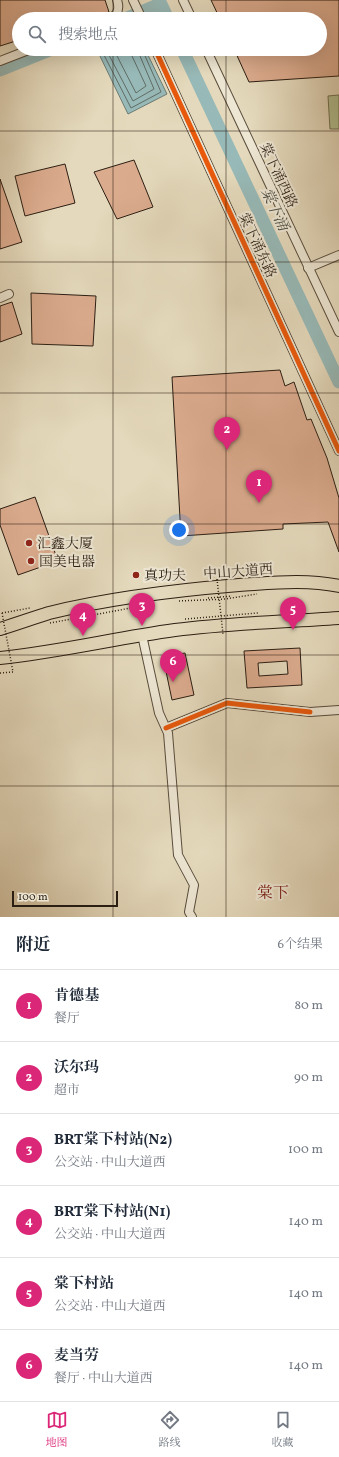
<!DOCTYPE html>
<html lang="zh">
<head>
<meta charset="utf-8">
<style>
	:root { --surface:#fff; --page:#f6f6f7; --text:#1f2937; --muted:#747a83; --line:#e0e1e3; --accent:#db2777 }
	body { margin:0; font-family:Vollkorn,"Noto Serif SC",serif; background:var(--page); color:var(--text) }
	.scale { position:absolute; left:12px; bottom:10px; width:106px; box-sizing:border-box; padding-left:4px; border:2px solid #2b1e13; border-top:0; font-size:11px; line-height:14px; white-space:nowrap; color:#2b1e13; -webkit-text-stroke:3px #ede6d3; paint-order:stroke }
	.you { position:absolute; left:179px; top:530px; width:14px; height:14px; margin:-10px; border:3px solid #fff; border-radius:50%; background:#1a73e8; box-shadow:0 0 0 6px #1a73e833 }
	.badge { display:grid; place-items:center; width:26px; height:26px; border-radius:50%; background:var(--accent); color:#fff; font-size:13px; font-weight:700 }
	.pin { position:absolute; translate:-50% -33px; filter:drop-shadow(0 1px 2px #0008) }
	.pin::after { content:''; position:absolute; top:21px; width:14px; height:12px; background:inherit; clip-path:polygon(0 0,100% 0,50% 100%) }
	.list { margin:0; padding:0; list-style:none }
	h2 { display:flex; justify-content:space-between; align-items:center; height:52px; margin:0; padding:0 16px; font-size:17px }
	h2 small { font-size:13px; font-weight:400; color:var(--muted) }
	.list li { display:grid; grid-template-columns:26px 1fr auto; gap:12px; align-items:center; box-sizing:border-box; height:72px; padding:0 16px; border-top:1px solid var(--line) }
	.list b { display:block; font-size:15px; white-space:nowrap }
	.list p { margin:0; font-size:13px; white-space:nowrap; color:var(--muted) }
	.list em { font-size:13px; font-style:normal; color:var(--muted) }
	.icon { flex:none; width:22px; height:22px; fill:none; stroke:currentColor; stroke-width:2; stroke-linecap:round; stroke-linejoin:round }
	.map { position:relative; flex:none; width:339px; height:917px; overflow:hidden }
	.search { position:absolute; background:var(--surface); box-shadow:0 4px 16px #0002; left:12px; right:12px; top:12px; height:44px; display:flex; align-items:center; gap:10px; box-sizing:border-box; padding:0 14px; border-radius:22px; color:var(--muted); font-size:15px }
	.sheet { height:484px; background:var(--surface) }
	nav { display:flex; justify-content:space-around; align-items:center; box-sizing:border-box; height:56px; border-top:1px solid var(--line); background:var(--surface); font-size:11px; color:var(--muted) }
	nav a { display:grid; justify-items:center; gap:2px }
	nav .on { color:var(--accent) }
	.map>svg:first-child { display:block }
	.green { fill:#b2c092; stroke:#6e6f52 }
	.water { fill:#97b9b7; stroke:#6c7b75 }
	.lines { fill:none; stroke-linecap:round; stroke-linejoin:round }
	.shore { stroke:#616c65; stroke-width:1 }
	.river { stroke:#97b9b7; stroke-width:13 }
	.building { fill:#dbab8e; stroke:#2b1e13; fill-rule:evenodd }
	.minor-casing { stroke:#594d3d; stroke-width:10 }
	.highway-casing { stroke:#2b1e13; stroke-width:14 }
	.path { stroke:#2b1e13; stroke-width:1.5; stroke-dasharray:1 2; stroke-linecap:butt }
	.minor { stroke:#ede6d3; stroke-width:8 }
	.highway { stroke:#e4d9bc; stroke-width:12 }
	.path-bridge { stroke:#2b1e13; stroke-width:1.5; stroke-dasharray:1 2; stroke-linecap:butt }
	.cycleway-casing { stroke:#ede6d3; stroke-width:8 }
	.cycleway { stroke:#e8590c; stroke-width:5 }
	.grid { fill:none; stroke:#2b1e13; stroke-width:1; stroke-opacity:0.55 }
	.poi-dot { fill:#8f2418; stroke:#ede6d3; stroke-width:1.5 }
	.labels { text-anchor:middle; stroke-width:4; stroke-linejoin:round; paint-order:stroke }
	.street-label { font-size:14px; fill:#2b1e13; stroke:#ede6d3 }
	.poi-label { font-size:14px; fill:#2b1e13; stroke:#ede6d3; text-anchor:start }
	.water-label { font-size:15px; font-style:italic; fill:#4b4c44; stroke:#ede6d3 }
	.quarter-label { font-size:16px; fill:#7a1f14; stroke:#ede6d3 }
</style>
</head>
<body>
<div class="map">
<svg width="339" height="917" viewBox="0 0 339 917">
	<rect width="100%" height="100%" fill="#e4d9bc"/>
	<filter id="stains"><feTurbulence type="fractalNoise" baseFrequency=".005" numOctaves="4"/><feColorMatrix values="0 0 0 0 .2 0 0 0 0 .09 0 0 0 0 .02 0 0 0 .5 -.17"/></filter>
	<radialGradient id="worn" r=".72"><stop offset=".6" stop-color="#630" stop-opacity="0"/><stop offset="1" stop-color="#630" stop-opacity=".3"/></radialGradient>
	<path class="green" d="M339,95v34h-9l-2,-33z"/>
	<path class="water" d="M105,49h40l22,45 -39,20 -30,-62z"/>
	<g class="lines">
		<g class="shore">
			<path d="M105,49l-1,6 27,53 30,-16 -19,-43"/>
			<path d="M110,49l-1,6 24,46 21,-12 -17,-40"/>
			<path d="M116,49v5l20,39 10,-7 -14,-30 -1,-7"/>
		</g>
		<g class="river">
			<path d="M159,0l9,19"/>
			<path d="M125,19l35,-15"/>
			<path d="M182,49l157,333"/>
			<path d="M0,70l52,-21"/>
		</g>
	</g>
	<g class="building">
		<path d="M0,0h105l4,12 -23,7h-67v21l-19,6z"/>
		<path d="M211,0h128v76l-90,6 -15,-33h86v-30h-100z"/>
		<path d="M134,160l19,47 -36,12 -23,-47z"/>
		<path d="M65,164l10,39 -50,13 -10,-40z"/>
		<path d="M0,179l22,63 -22,7z"/>
		<path d="M31,293l65,3 -3,50 -61,-2z"/>
		<path d="M12,302l10,32 -22,8v-36z"/>
		<path d="M280,370l5,16 9,-4 13,38 4,-1 16,39 12,40v54l-11,-30 -45,2v5l-102,7 -9,-159z"/>
		<path d="M35,497l23,64 -40,14 -18,-50v-16z"/>
		<path d="M300,648l2,37 -55,3 -3,-37zM287,661l1,13 -29,2 -1,-13z"/>
		<path d="M185,653l9,42 -22,5 -9,-43z"/>
	</g>
	<g class="lines">
		<g class="minor-casing">
			<g id="minor">
				<path d="M133,0l9,19"/>
				<path d="M183,0l9,19"/>
				<path d="M109,19c9,-4 11,-10 8,-19"/>
				<path d="M155,49l184,402"/>
				<path d="M206,49l133,283"/>
				<path d="M0,61l31,-12"/>
				<path d="M308,268l31,-13"/>
				<path d="M0,298l9,-4"/>
				<path d="M142,635l17,78 9,20 10,122 16,30 -5,27 3,5"/>
				<path d="M166,728l61,-25 83,9 29,-2"/>
			</g>
		</g>
		<g class="highway-casing">
			<g id="highway">
				<path d="M0,629c16,-5 33,-11 49,-16 60,-15 129,-23 190,-28 33,-2 67,-6 100,1"/>
				<path d="M0,658c59,-6 116,-20 175,-28 54,-7 109,-8 164,-12"/>
			</g>
		</g>
		<g class="path">
			<path d="M208,598l24,-2"/>
			<path d="M179,601l46,-2 32,-5"/>
			<path d="M2,613l28,-5"/>
			<path d="M185,619l73,-6"/>
			<path d="M50,623l97,-18"/>
			<path d="M0,673l13,-1"/>
		</g>
		<use href="#minor" class="minor"/>
		<use href="#highway" class="highway"/>
		<g class="path-bridge">
			<path d="M217,579l6,55"/>
			<path d="M2,613l11,59"/>
		</g>
		<g class="cycleway-casing">
			<g id="cycleway">
				<path d="M155,49l184,402"/>
				<path d="M166,728l61,-25 83,9"/>
			</g>
		</g>
		<use href="#cycleway" class="cycleway"/>
	</g>
	<path class="grid" d="M113,0v19M226,0v19M113,49v868M226,49v868M0,131h339M0,262h339M0,393h339M0,524h339M0,655h339M0,786h339"/>
	<g class="poi-dot">
		<circle cx="29" cy="543" r="4"/>
		<circle cx="31" cy="561" r="4"/>
		<circle cx="136" cy="575" r="4"/>
	</g>
	<g class="labels">
		<g class="street-label">
			<text transform="translate(279 175) rotate(65)" y="5">棠下涌西路</text>
			<text transform="translate(258 245) rotate(65)" y="5">棠下涌东路</text>
			<text transform="translate(238 571) rotate(-4)" y="5">中山大道西</text>
		</g>
		<g class="poi-label">
			<text x="37" y="548">汇鑫大厦</text>
			<text x="39" y="566">国美电器</text>
			<text x="144" y="580">真功夫</text>
		</g>
		<g class="water-label">
			<text transform="translate(275 209) rotate(65)" y="5">棠下涌</text>
		</g>
		<g class="quarter-label">
			<text x="273" y="898">棠下</text>
		</g>
	</g>
	<rect width="100%" height="100%" filter="url(#stains)"/>
	<rect width="100%" height="100%" fill="url(#worn)"/>
</svg>
<div class="scale">100 m</div>
<div class="you"></div>
<div class="pin badge" style="left:259px;top:503px">1</div>
<div class="pin badge" style="left:227px;top:450px">2</div>
<div class="pin badge" style="left:142px;top:626px">3</div>
<div class="pin badge" style="left:83px;top:636px">4</div>
<div class="pin badge" style="left:293px;top:630px">5</div>
<div class="pin badge" style="left:173px;top:682px">6</div>
<div class="search"><svg class="icon" aria-label="search" viewBox="0 0 24 24"><circle cx="10" cy="10" r="6"/><path d="M15 15l6 6"/></svg>搜索地点</div>
</div>
<section class="sheet">
<h2>附近<small>6个结果</small></h2>
<ul class="list">
<li><span class="badge">1</span><div><b>肯德基</b><p>餐厅</p></div><em>80 m</em></li>
<li><span class="badge">2</span><div><b>沃尔玛</b><p>超市</p></div><em>90 m</em></li>
<li><span class="badge">3</span><div><b>BRT棠下村站(N2)</b><p>公交站 · 中山大道西</p></div><em>100 m</em></li>
<li><span class="badge">4</span><div><b>BRT棠下村站(N1)</b><p>公交站 · 中山大道西</p></div><em>140 m</em></li>
<li><span class="badge">5</span><div><b>棠下村站</b><p>公交站 · 中山大道西</p></div><em>140 m</em></li>
<li><span class="badge">6</span><div><b>麦当劳</b><p>餐厅 · 中山大道西</p></div><em>140 m</em></li>
</ul>
</section>
<nav>
<a class="on"><svg class="icon" aria-label="map" viewBox="0 0 24 24"><path d="M3 6l6-2 6 2 6-2v14l-6 2-6-2-6 2zM9 4v14M15 6v14"/></svg>地图</a>
<a><svg class="icon" aria-label="directions" viewBox="0 0 24 24"><path d="M12 3l9 9-9 9-9-9zM9 14v-3h6M13 9l2 2-2 2"/></svg>路线</a>
<a><svg class="icon" aria-label="saved" viewBox="0 0 24 24"><path d="M7 4h10v16l-5-4-5 4z"/></svg>收藏</a>
</nav>
</body>
</html>
